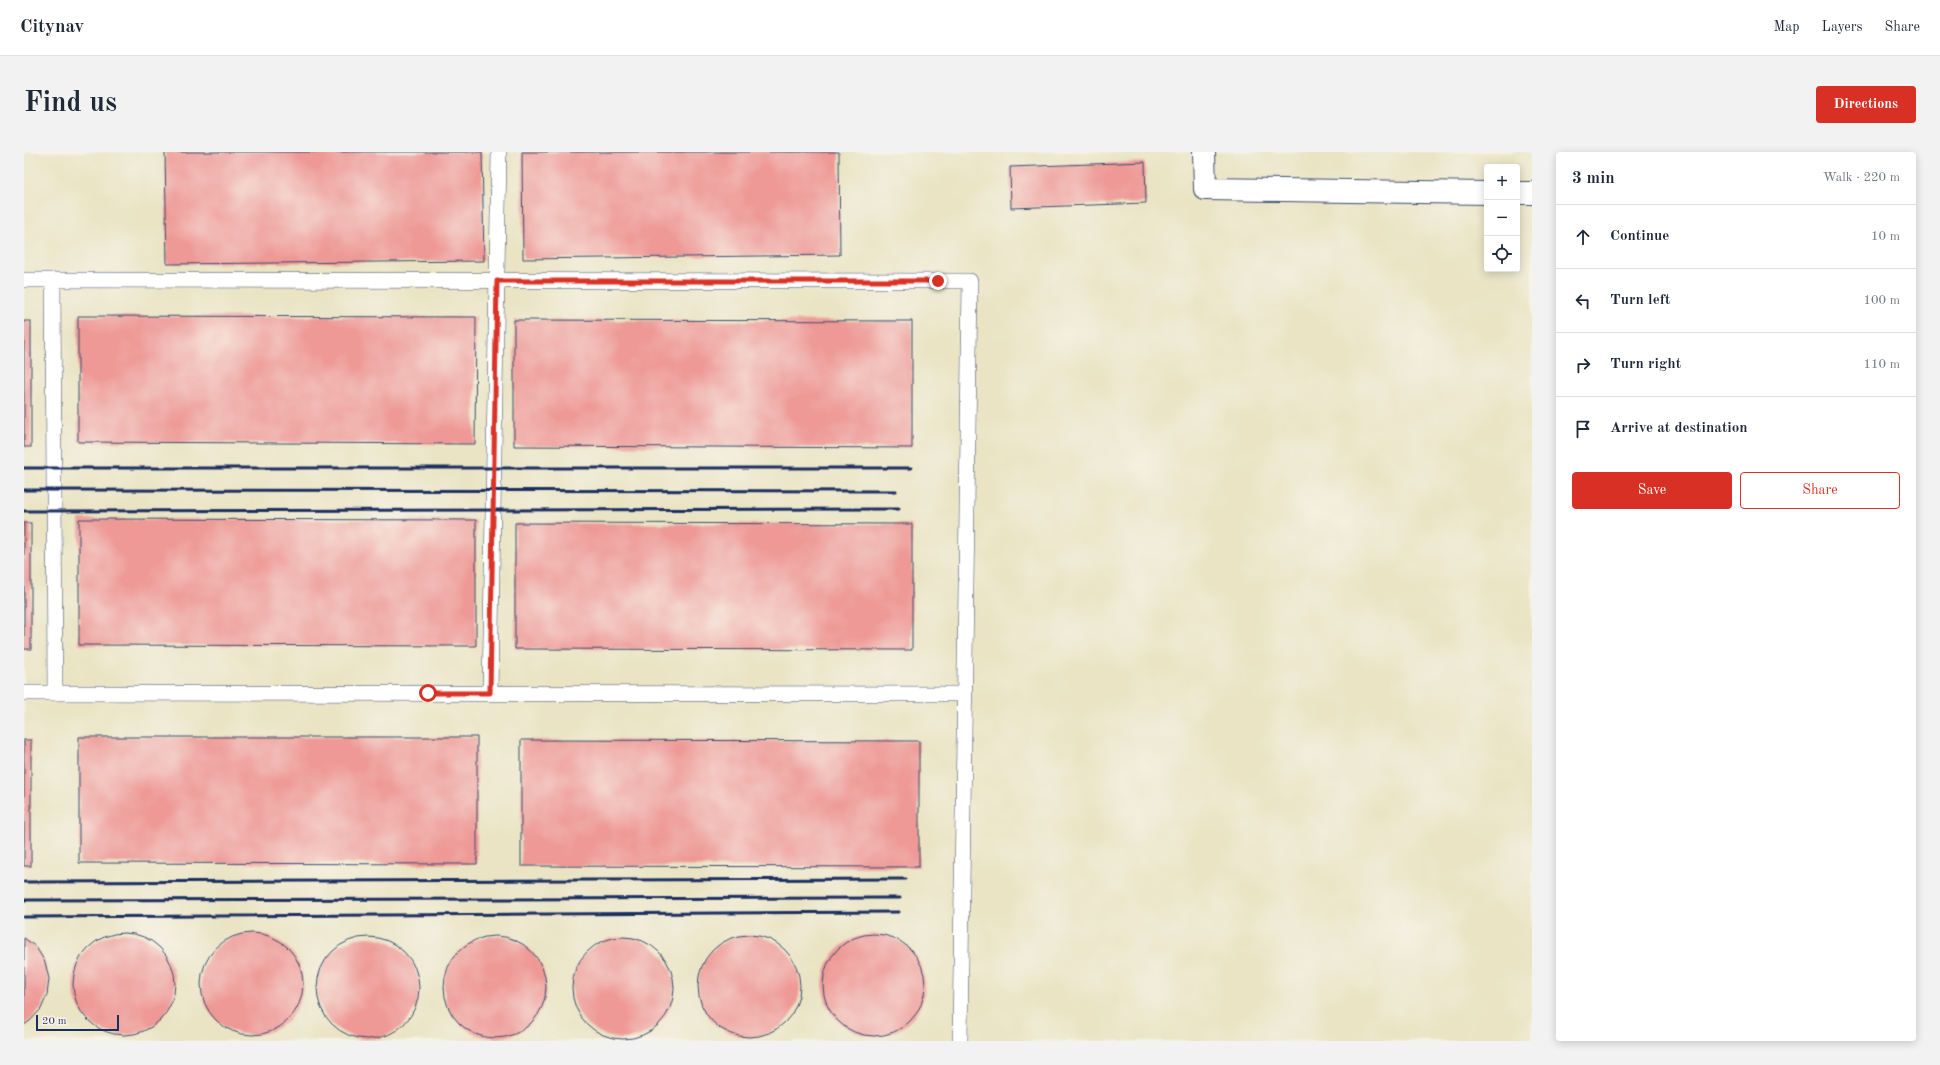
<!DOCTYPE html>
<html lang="en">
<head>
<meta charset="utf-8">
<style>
	:root { --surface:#fff; --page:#f2f2f3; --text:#1f2937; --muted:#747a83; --line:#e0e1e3; --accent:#d93025 }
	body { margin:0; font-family:"Old Standard TT",serif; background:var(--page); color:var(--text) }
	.controls { position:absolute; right:12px; top:12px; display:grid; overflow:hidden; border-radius:4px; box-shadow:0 2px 10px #0003 }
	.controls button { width:36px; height:36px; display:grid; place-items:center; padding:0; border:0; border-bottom:1px solid var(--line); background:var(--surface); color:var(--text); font:20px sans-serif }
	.scale { position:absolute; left:12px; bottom:10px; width:83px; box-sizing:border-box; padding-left:4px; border:2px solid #1b2f5e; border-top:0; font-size:11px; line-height:14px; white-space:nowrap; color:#1b2f5e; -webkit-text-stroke:3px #f7f3e8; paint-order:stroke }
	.stop { position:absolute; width:12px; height:12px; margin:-9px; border:3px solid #d93025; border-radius:50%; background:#fff }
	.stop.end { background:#d93025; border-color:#fff; box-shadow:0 1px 4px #0008 }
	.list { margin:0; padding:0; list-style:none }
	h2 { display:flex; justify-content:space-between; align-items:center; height:52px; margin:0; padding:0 16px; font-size:17px }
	h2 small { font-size:13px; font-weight:400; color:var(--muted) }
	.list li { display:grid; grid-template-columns:26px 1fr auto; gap:12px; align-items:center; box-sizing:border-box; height:64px; padding:0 16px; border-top:1px solid var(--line) }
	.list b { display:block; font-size:15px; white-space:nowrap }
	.list em { font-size:13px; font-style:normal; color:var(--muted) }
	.actions { display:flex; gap:8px; padding:12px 16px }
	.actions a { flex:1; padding:9px 0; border:1px solid var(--accent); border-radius:4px; text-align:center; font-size:14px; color:var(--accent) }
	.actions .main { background:var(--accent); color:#fff }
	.icon { flex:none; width:22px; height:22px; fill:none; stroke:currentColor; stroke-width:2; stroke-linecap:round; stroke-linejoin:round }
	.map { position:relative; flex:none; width:1508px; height:889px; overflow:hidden; border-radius:4px }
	header { display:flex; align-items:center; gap:24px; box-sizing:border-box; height:56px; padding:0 20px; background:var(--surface); border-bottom:1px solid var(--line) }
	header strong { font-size:19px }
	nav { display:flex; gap:22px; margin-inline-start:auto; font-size:14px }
	.intro { display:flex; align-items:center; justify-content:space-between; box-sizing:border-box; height:96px; padding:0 24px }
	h1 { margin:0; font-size:28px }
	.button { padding:10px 18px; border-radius:4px; background:var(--accent); color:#fff; font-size:14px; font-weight:700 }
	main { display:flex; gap:24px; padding:0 24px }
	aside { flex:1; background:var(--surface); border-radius:4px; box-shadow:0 2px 10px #0003 }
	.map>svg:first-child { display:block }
	.building { fill:#ee9996 }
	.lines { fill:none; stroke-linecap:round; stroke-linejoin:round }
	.service-casing { stroke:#3a4a6d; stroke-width:16 }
	.minor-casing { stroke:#3a4a6d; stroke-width:24 }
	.service { stroke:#fff; stroke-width:15 }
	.minor { stroke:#fff; stroke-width:22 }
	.rail { stroke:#1b2f5e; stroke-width:3 }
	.route { stroke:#d93025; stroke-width:5 }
</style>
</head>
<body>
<header>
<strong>Citynav</strong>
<nav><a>Map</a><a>Layers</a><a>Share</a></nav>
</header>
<div class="intro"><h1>Find us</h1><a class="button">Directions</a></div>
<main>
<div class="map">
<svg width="1508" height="889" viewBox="0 0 1508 889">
	<rect width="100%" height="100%" fill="#f7f3e8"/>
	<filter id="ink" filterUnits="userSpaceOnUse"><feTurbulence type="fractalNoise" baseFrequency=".025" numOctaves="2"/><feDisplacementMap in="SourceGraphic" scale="8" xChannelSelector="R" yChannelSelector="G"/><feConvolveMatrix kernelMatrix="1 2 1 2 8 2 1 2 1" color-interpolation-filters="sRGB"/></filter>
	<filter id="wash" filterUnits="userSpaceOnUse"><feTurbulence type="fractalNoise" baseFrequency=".012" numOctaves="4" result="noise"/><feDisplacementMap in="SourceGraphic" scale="16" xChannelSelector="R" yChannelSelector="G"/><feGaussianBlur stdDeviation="0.9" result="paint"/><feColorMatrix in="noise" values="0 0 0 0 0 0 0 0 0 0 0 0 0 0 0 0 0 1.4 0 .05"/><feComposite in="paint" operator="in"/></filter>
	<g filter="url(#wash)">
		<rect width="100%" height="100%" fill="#eae4c5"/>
		<g id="blocks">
			<g class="building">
				<path d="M141,0h317l2,109 -317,3z"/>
				<path d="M498,0h317l1,103 -317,4z"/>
				<path d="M1121,10l1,41 -135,5 -1,-41z"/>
				<path d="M54,164l398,1 -1,127 -397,-2z"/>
				<path d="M490,168l398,1v127l-398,-2z"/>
				<rect x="0" y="169" width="7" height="126"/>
				<path d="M55,367l397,1v126l-397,-1z"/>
				<rect x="0" y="371" width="7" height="126"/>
				<path d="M491,371l397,1v126l-397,-1z"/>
				<path d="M55,585h398v127l-398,-1z"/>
				<rect x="0" y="588" width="7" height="126"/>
				<path d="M497,588l398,1v126l-398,-1z"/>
				<circle cx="228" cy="832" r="51"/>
				<circle cx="100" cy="832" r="51"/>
				<circle cx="850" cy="833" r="51"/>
				<circle cx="725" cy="834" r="51"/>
				<circle cx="471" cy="835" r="51"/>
				<circle cx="599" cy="836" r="51"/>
				<circle cx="344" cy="836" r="51"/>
				<path d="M0,786l12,9 9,15 4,17 -2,16 -6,14 -11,12 -6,4z"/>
			</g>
		</g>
	</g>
	<g filter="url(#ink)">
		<use href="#blocks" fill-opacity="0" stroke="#3a4a6d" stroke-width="1"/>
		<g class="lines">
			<g class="service-casing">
				<g id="service">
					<path d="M0,128l946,1 -10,760"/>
					<path d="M29,128l2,413"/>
					<path d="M0,541l940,1"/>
					<path d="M466,541l9,-541"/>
				</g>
			</g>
			<g class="minor-casing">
				<g id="minor">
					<path d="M1180,0l1,37 282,4"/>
					<path d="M1493,41h15"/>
				</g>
			</g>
			<use href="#service" class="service"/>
			<use href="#minor" class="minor"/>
			<g class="rail">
				<path d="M0,316h887"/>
				<path d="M0,338l872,1"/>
				<path d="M0,359l875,-2"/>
				<path d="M0,730l882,-3"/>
				<path d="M0,748l876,-2"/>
				<path d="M0,765l875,-5"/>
			</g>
		</g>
	</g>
	<g class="lines" filter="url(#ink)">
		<path class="route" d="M404,541h62l7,-412h441"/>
	</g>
</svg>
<div class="controls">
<button>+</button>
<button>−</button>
<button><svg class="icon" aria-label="locate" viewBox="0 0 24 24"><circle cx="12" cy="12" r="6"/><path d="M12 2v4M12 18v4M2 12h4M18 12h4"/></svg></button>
</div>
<div class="scale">20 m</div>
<div class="stop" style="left:404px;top:541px"></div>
<div class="stop end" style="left:914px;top:129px"></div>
</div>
<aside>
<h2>3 min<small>Walk · 220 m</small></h2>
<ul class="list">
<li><svg class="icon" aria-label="ahead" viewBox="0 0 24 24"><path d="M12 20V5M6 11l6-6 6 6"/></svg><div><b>Continue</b></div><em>10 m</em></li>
<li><svg class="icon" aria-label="left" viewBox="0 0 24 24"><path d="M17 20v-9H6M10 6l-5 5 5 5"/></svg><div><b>Turn left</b></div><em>100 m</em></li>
<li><svg class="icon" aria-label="right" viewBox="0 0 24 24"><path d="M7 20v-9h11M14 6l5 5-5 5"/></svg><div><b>Turn right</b></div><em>110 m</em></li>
<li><svg class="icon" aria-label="arrive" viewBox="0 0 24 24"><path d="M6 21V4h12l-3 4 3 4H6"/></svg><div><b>Arrive at destination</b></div></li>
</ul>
<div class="actions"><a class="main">Save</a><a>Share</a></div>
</aside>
</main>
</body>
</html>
